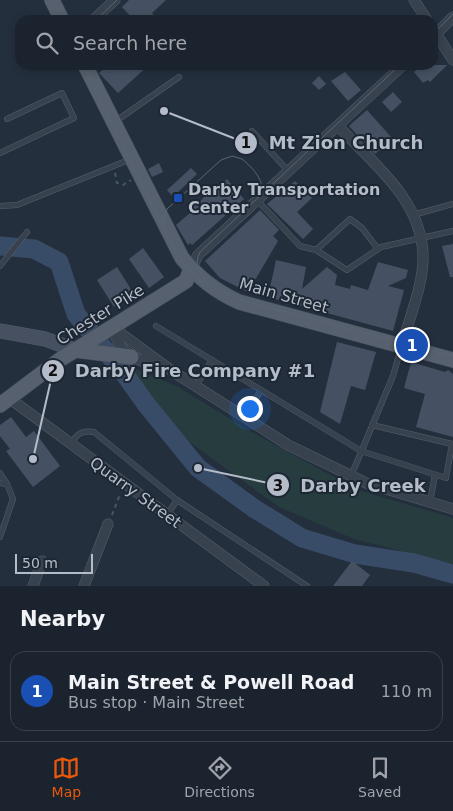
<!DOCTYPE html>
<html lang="en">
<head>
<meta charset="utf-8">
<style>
	:root { --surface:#1b232e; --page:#282f3a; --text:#f1f3f6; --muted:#a0a4aa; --line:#39404a; --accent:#ea580c }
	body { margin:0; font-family:"DejaVu Sans",sans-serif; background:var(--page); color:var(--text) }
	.scale { position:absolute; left:15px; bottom:12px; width:78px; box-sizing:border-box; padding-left:5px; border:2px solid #b4bcc9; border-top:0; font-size:14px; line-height:18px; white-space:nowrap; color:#b4bcc9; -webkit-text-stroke:4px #1d2633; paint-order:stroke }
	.you { position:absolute; left:249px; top:408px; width:18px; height:18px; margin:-12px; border:4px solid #fff; border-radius:50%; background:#1a73e8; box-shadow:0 0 0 8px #1a73e833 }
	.badge { display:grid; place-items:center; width:32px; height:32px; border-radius:50%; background:var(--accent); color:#fff; font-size:16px; font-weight:700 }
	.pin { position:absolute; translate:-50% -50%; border:2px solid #fff; box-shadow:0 1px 5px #0006 }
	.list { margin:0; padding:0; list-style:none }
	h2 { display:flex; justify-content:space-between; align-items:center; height:65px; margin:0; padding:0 20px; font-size:21px }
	h2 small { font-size:16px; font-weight:400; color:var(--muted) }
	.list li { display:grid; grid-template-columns:32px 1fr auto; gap:15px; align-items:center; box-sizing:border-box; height:80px; margin:0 10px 10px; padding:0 10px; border:1px solid var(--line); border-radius:15px }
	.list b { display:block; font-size:19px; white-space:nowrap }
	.list p { margin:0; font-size:16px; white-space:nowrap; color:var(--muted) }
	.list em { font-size:16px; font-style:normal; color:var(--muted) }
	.icon { flex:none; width:28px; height:28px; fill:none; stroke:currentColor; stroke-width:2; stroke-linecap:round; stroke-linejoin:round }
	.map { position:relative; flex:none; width:453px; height:586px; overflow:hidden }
	.search { position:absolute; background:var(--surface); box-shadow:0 2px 8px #0003; left:15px; right:15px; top:15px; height:55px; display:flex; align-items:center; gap:12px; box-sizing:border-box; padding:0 18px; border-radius:15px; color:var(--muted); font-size:19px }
	.sheet { height:155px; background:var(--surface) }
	nav { display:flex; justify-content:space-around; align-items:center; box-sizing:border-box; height:70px; border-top:1px solid var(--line); background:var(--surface); font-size:14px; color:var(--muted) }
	nav a { display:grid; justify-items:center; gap:2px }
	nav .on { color:var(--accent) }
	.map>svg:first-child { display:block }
	.green { fill:#263c3f }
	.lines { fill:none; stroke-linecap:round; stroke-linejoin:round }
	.river { stroke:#394c67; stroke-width:19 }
	.building { fill:#455162 }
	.lane-casing { stroke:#565f6c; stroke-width:6 }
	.street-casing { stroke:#565f6c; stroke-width:11 }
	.secondary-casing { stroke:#565f6c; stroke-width:15 }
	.primary-casing { stroke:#414a57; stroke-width:16 }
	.path { stroke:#44595c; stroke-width:2; stroke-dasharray:4 4; stroke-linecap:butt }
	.lane { stroke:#38414e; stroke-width:5 }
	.street { stroke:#38414e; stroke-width:10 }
	.secondary { stroke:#465061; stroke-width:14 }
	.primary { stroke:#56606e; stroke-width:15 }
	.tram { stroke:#5a6575; stroke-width:1 }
	.transit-dot { fill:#1a4fb4; stroke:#1d2633; stroke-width:2 }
	.labels { text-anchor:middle; stroke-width:4; stroke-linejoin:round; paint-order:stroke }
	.poi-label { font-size:16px; font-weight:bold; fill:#b4bcc9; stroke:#1d2633; text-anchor:start }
	.street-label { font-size:16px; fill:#b4bcc9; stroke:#1d2633 }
	.leader { fill:none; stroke:#b4bcc9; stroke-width:2 }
	.callout-dot { fill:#b4bcc9; stroke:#1d2633; stroke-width:2 }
	.mark-label { font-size:15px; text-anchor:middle; font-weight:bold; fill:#111 }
	.callout-label { font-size:18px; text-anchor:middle; font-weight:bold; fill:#b4bcc9; stroke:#1d2633; stroke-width:4; stroke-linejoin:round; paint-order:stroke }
</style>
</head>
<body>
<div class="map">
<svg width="453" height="586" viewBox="0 0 453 586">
	<rect width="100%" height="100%" fill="#242f3e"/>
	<path class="green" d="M129,366l49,21 72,44 108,59 95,28v46l-99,-25 -75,-32 -98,-71z"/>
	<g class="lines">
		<path class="river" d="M0,246l34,3 25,13 17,52 50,62 20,28 52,64 57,41 47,29 53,16 59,9 39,11"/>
	</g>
	<g class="building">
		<path d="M129,0h37l-14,13 6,7h-24l-12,-13z"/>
		<path d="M108,65h41l-31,28 -19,-20z"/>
		<path d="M422,65h25l-17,17 -2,-2 -5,3 -9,-11z"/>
		<path d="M345,72l16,18 -13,11 -17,-20z"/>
		<path d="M319,76l7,8 -7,6 -7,-7z"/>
		<path d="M393,92l9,10 -11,10 -9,-10z"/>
		<path d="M367,110l25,28 -17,16 -26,-28z"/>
		<path d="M159,163l4,9 -11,5 -4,-8z"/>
		<path d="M191,168l6,6 -24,23 -6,-7z"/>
		<path d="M227,179l17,20 -52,46 -2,-2 -2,2 -12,-20 14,-12 -2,-3 7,-6 1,2 17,-19 2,2z"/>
		<path d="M295,181l17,17 -15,14 16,17 -10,10 -36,-35z"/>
		<path d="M260,210l19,20 -6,6 5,5 -30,51 -28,-14 -15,-17z"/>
		<path d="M453,244v33h-3l-8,-31z"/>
		<path d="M143,248l21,29 -15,11 -20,-29z"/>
		<path d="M276,260l30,7 -4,22 25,-22 10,8 -2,10 15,4 1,-4 17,5 10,-28 30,8 -2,8 -18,8 16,4 -11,41 -125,-34z"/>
		<path d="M117,267l17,27 -20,13 -17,-27z"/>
		<path d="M337,342l39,10 -11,38 -14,-4 -11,38 -20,-12z"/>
		<path d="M411,362l34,10 3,-2 5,4v63l-37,-10 9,-33 -21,-6z"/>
		<path d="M11,417l15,20 8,-6 26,35 -27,21 -27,-36 4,-2 -10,-13v-11z"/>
		<path d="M352,561l18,14 -8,11h-29z"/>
	</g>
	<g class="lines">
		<g class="lane-casing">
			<g id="lane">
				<path d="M116,121l63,-44"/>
				<path d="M252,131l37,41"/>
				<path d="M0,153l74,-35 -12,-25 -55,26"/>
				<path d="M258,201l42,45 16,4 31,20 34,-23 72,-16"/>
				<path d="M0,206l17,-1 114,-46"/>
				<path d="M413,215l40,-11"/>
				<path d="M316,250l34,-31 12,9 16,21"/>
				<path d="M0,266l27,-34"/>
				<path d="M156,326l205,125 85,27 6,-34 -80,-19"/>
				<path d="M196,386l16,-26"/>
				<path d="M245,417l16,-27"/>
				<path d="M71,443c6,-9 11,-13 23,-11l83,68 130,86"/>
				<path d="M0,473l7,11 -7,-1"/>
				<path d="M351,476l42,-100 8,-28"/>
				<path d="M430,502l5,-27"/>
				<path d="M167,515l10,-15"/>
				<path d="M0,537l13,-38 -6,-15"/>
			</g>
		</g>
		<g class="street-casing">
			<g id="street">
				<path d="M414,0l13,20"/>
				<path d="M93,20l22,-20"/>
				<path d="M433,29l20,31"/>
				<path d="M433,37l20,-20"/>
				<path d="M338,126c35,37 84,74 85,130 1,27 -14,63 -21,89"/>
				<path d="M191,269l7,-14 205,-190"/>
				<path d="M112,327l60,44 116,74 78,38 87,26"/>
				<path d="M112,327c10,32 21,31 50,40"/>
				<path d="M9,398l255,188"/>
				<path d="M33,586l9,-25"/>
				<path d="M84,586l24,-62"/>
			</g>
		</g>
		<g class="secondary-casing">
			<path id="secondary" d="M0,331l45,8 30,11"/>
		</g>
		<g class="primary-casing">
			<g id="primary">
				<path d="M52,0l10,20"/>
				<path d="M85,65l97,193c17,20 33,33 57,44l214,58"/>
				<path d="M75,350l56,7"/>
				<path d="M0,405l61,-46 125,-78 5,-12"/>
			</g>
		</g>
		<g class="path">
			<path d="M115,173l2,10 6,2 8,-5"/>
			<path d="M112,515l8,-21"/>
		</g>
		<use href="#lane" class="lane"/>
		<use href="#street" class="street"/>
		<use href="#secondary" class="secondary"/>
		<use href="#primary" class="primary"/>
		<g class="tram">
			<path d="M96,20l21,-20"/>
			<path d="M433,34l20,-20"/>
			<path d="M84,65l84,173 17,28 17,17"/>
			<path d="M400,65l-200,187c-13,26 21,39 40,48l213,56"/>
			<path d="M163,227v-10l4,-8 54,-49 11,-4 10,3c11,9 27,25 16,39"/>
		</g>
	</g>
	<rect class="transit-dot" x="173" y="193" width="10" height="10" rx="2.5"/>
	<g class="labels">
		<g class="poi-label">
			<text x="188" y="195">Darby Transportation<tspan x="188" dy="18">Center</tspan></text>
		</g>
		<g class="street-label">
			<text transform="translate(284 295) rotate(16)" y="6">Main Street</text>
			<text transform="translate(100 314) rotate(-32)" y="6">Chester Pike</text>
			<text transform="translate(136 492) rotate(36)" y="6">Quarry Street</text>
		</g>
	</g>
	<path class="leader" d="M164 111L246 143M33 459L53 371M198 468L278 485"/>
	<g class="callout-dot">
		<circle cx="164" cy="111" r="5"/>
		<circle cx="33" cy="459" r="5"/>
		<circle cx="198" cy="468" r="5"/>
		<circle cx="246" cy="143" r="12"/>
		<circle cx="53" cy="371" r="12"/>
		<circle cx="278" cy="485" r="12"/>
	</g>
	<g class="mark-label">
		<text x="246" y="148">1</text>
		<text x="53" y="376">2</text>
		<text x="278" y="491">3</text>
	</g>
	<g class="callout-label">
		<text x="346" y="149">Mt Zion Church</text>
		<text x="195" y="377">Darby Fire Company #1</text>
		<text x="363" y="492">Darby Creek</text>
	</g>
</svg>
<div class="scale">50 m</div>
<div class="you"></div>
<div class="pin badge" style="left:412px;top:345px;background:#1a4fb4">1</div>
<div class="search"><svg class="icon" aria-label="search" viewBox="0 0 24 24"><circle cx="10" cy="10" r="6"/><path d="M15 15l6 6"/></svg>Search here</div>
</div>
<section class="sheet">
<h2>Nearby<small></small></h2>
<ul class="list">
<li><span class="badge" style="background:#1a4fb4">1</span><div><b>Main Street &amp; Powell Road</b><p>Bus stop · Main Street</p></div><em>110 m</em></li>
</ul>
</section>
<nav>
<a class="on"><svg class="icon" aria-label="map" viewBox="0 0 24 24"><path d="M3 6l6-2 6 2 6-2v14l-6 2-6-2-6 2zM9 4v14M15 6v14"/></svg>Map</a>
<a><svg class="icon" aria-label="directions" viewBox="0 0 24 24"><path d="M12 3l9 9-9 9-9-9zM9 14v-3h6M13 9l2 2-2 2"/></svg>Directions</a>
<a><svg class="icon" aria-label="saved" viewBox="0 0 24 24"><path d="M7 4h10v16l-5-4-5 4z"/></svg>Saved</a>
</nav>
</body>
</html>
